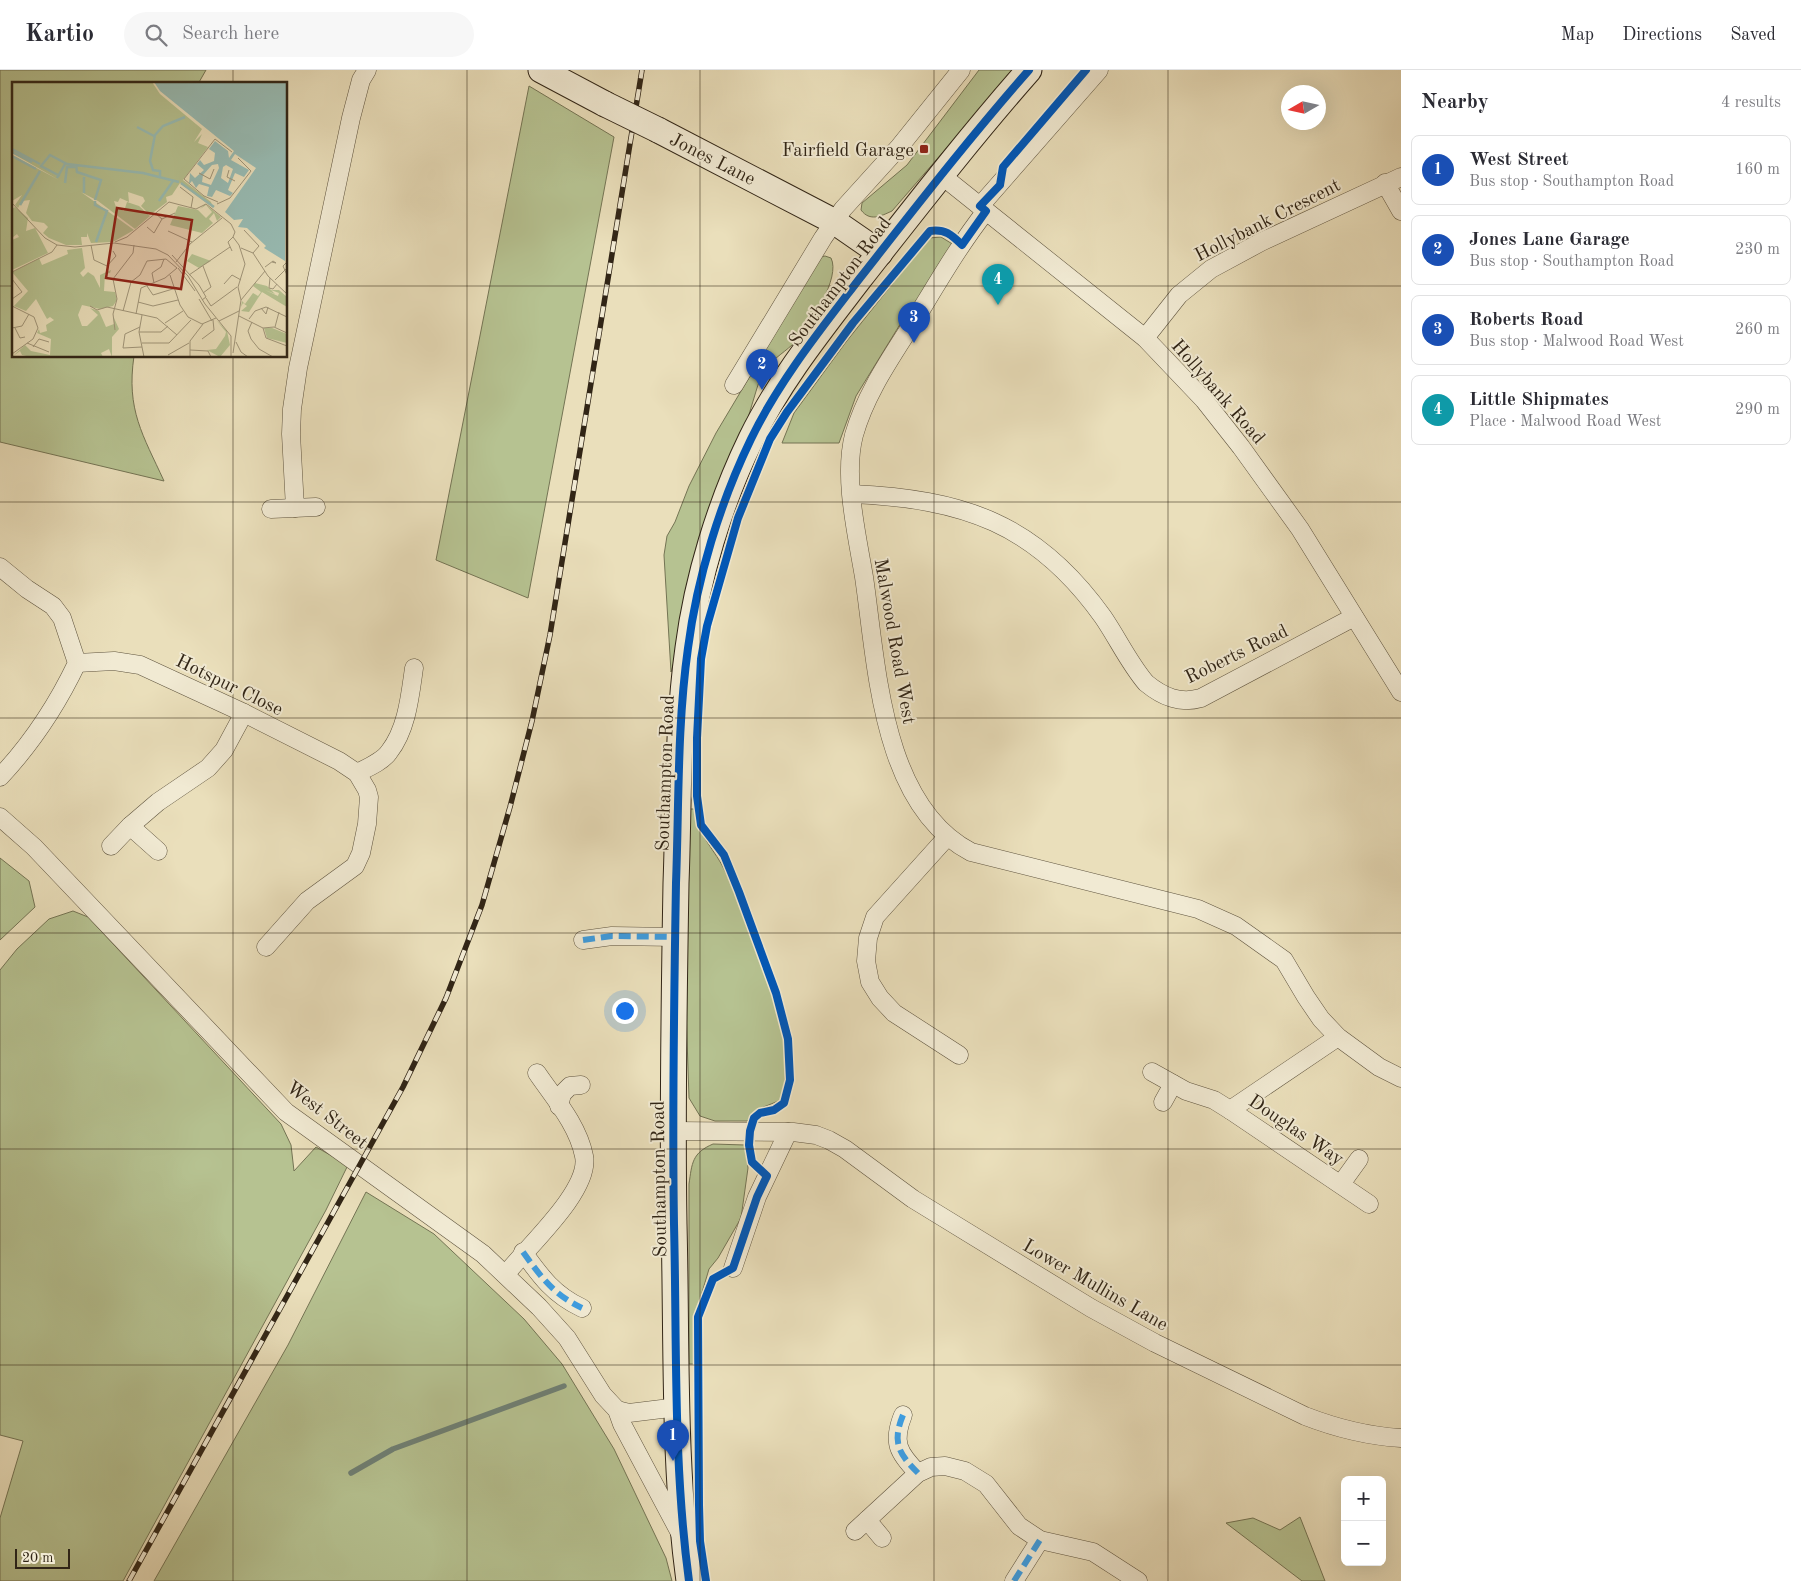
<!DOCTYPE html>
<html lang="en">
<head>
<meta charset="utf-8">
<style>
	:root { --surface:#fff; --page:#f7f7f7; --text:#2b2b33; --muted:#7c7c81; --line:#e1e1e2; --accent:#111827 }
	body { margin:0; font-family:"Old Standard TT",serif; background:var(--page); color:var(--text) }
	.controls { position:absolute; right:15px; bottom:15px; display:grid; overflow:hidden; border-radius:8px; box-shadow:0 5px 20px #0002 }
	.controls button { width:45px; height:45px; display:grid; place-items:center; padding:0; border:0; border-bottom:1px solid var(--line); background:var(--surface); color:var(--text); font:25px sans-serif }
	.compass { position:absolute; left:1281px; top:15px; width:45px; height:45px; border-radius:50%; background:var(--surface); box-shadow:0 5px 20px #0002; rotate:261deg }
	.scale { position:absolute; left:15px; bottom:12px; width:55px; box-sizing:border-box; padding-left:5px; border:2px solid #312516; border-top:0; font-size:14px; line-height:18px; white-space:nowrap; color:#312516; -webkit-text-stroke:4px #f1ead3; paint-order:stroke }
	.you { position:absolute; left:624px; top:940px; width:18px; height:18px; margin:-12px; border:4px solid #fff; border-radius:50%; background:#1a73e8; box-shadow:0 0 0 8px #1a73e833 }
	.badge { display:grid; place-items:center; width:32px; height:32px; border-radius:50%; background:var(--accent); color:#fff; font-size:16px; font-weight:700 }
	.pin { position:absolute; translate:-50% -41px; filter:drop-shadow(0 1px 2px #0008) }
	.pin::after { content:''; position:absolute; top:26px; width:18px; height:15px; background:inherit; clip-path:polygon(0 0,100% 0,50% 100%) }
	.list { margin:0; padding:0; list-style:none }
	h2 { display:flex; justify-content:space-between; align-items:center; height:65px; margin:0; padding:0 20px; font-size:21px }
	h2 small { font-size:16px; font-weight:400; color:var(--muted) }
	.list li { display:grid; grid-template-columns:32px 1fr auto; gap:15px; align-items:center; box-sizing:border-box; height:70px; margin:0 10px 10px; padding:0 10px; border:1px solid var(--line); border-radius:8px }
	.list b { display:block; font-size:19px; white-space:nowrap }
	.list p { margin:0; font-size:16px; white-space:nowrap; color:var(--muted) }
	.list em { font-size:16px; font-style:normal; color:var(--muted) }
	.icon { flex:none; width:28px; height:28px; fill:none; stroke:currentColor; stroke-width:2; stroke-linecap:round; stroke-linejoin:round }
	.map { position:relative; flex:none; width:1401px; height:1511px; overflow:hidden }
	header { display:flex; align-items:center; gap:30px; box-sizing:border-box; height:70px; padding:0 25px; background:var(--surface); border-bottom:1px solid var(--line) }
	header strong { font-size:24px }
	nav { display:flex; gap:28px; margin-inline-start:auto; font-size:18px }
	.search { width:350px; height:45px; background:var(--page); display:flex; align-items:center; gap:12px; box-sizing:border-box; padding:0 18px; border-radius:28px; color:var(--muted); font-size:19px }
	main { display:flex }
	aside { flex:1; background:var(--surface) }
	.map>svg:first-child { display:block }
	.green { fill:#b6c291; stroke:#747454 }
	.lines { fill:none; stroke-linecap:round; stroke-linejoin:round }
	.stream { stroke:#6f8075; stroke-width:5.5 }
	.street-casing { stroke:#5f543f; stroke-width:19 }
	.secondary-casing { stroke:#312516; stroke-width:27 }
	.street { stroke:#f1ead3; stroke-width:18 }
	.secondary { stroke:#f1ead3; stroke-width:25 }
	.rail-casing { stroke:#312516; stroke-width:5.5 }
	.rail { stroke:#f1ead3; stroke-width:4; stroke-dasharray:11; stroke-linecap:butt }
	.secondary-bridge-casing { stroke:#312516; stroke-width:27; stroke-linecap:butt }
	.secondary-bridge { stroke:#f1ead3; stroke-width:25 }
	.quiet { stroke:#3e9cdf; stroke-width:6; stroke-dasharray:12 6; stroke-linecap:butt }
	.cycleway-casing { stroke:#f1ead3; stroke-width:11 }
	.cycleway { stroke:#0057b8; stroke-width:8 }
	.grid { fill:none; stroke:#312516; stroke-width:1; stroke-opacity:0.55 }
	.poi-dot { fill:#8f2418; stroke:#f1ead3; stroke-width:2 }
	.labels { text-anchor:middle; stroke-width:4; stroke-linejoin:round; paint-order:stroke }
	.poi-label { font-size:19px; fill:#312516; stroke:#f1ead3; text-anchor:end }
	.street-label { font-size:19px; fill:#312516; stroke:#f1ead3 }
	.inset-river { fill:none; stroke:#98bcb4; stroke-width:2.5 }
	.inset-road { fill:none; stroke:#a09579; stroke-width:1 }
	.view { fill:#8f2418; fill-opacity:0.15; stroke:#8f2418; stroke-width:2.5 }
	.inset-edge { fill:none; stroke:#312516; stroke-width:2.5 }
</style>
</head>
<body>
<header>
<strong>Kartio</strong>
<div class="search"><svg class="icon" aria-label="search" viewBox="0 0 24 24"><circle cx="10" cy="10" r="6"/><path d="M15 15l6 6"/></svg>Search here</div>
<nav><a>Map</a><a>Directions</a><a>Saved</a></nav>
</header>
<main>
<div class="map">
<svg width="1401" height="1511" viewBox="0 0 1401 1511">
	<rect width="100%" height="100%" fill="#eadfbb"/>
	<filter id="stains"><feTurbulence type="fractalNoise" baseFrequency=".004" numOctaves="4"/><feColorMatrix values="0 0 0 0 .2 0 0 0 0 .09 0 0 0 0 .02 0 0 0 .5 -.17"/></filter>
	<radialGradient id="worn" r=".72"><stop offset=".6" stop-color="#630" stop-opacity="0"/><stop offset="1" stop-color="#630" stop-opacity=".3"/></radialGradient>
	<g class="green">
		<path d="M0,0h206l-8,14h-184v272h120c-8,54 9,79 30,125l-164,-39z"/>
		<path d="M979,0h35l-122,141c-11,5 -22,11 -31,-1l1,-7 45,-38z"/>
		<path d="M529,16l85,51 -86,461 -92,-38z"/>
		<path d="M941,167l13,8 -55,81 -43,70 -17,47h-57l12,-30 52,-71 83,-104z"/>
		<path d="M825,186l6,2c10,20 -21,66 -35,83 -9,10 -23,17 -31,29 -4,5 -6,12 -8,18l-86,284 -7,-117 3,-19 8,-14 14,-36 27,-53 105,-176z"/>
		<path d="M689,739h7c4,32 18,38 30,64 11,22 17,46 26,68 18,50 45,105 29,159l-20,8 -14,13h-32l-15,-5 -11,-18 -3,-90z"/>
		<path d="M0,788l29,23 6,26 -35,33z"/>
		<path d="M73,841l15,6 193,207 10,21 3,26 22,-24 32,18 -22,45 -203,371h-123v-63l23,-77 -23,-6v-465l17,-21 32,-30z"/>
		<path d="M713,1074l32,1 3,23 -7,50 -23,40 -9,11 -14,47v48h-6v-180c3,-21 3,-31 24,-40z"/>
		<path d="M366,1122l68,42 90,85 38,45 52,85 52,109 6,23h-518l134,-236z"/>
		<path d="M1300,1447l25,64h-23l-76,-58 27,-5 27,12z"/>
	</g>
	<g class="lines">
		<path class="stream" d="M351,1403l42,-24 171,-63"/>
		<g class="street-casing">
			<g id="street">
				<path d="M941,105l204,163 59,62 37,47 59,82 101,163"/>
				<path d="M1385,113l16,28"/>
				<path d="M980,136l119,-136"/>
				<path d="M986,141c-26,33 -48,71 -70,107 -23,37 -50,74 -62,117 -11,42 3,100 10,142 13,88 17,228 107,275l227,57 38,17 48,34 22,37 15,22 17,18 41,30 22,11"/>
				<path d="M1145,268l34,-43 32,-26 50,-27 140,-65"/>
				<path d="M734,315l89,-147 20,-29 57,-63 61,-76"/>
				<path d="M852,424c111,5 184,29 251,123 15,22 26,46 43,66 17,14 34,21 55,15l153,-81"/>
				<path d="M295,438l-4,-74 1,-25 6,-41 53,-250 10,-38 6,-10"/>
				<path d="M271,439l45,-2"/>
				<path d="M0,497l27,22 26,17 9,12 15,45c-20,42 -45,80 -77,114"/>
				<path d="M77,593l37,-2 26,4 104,48 95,48 18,12 10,17 2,7 -2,27 -6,29 -6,13 -48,35 -41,46"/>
				<path d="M357,703c10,-5 25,-11 32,-21 18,-23 21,-56 25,-84"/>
				<path d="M0,747l34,30 252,265 197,142 56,53 28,31 36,57 14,15 5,14 58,109"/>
				<path d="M130,756l28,25"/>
				<path d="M947,767l-72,80 -7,21 -2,23 4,21 10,16 14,15 65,42"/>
				<path d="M111,776l19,-20 28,-24 50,-34 16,-18 20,-37"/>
				<path d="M583,870l29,-4 63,1"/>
				<path d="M1152,1002l34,19 28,9 16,10 108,-73"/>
				<path d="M1163,1032l10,-18"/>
				<path d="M559,1036l3,-12 8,-8 11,-1"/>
				<path d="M1230,1040l139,94"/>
				<path d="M673,1061l120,1 23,3 13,5 16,9 68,50 178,109 64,35 150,73c31,12 62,20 96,22"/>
				<path d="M1341,1114l18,-25"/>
				<path d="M523,1182c18,25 31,43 59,56"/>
				<path d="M733,1198l24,-71 31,-65"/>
				<path d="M506,1204c21,-27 85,-84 78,-118 -6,-31 -30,-58 -47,-83"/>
				<path d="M617,1340l12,3 49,-6"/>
				<path d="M903,1345c-11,27 -5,38 15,58"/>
				<path d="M867,1450l15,18"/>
				<path d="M855,1461l63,-58 13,-6 14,-1 20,5 21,13 33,42 21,14 53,12 45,29"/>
				<path d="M1014,1511l26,-41"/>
			</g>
		</g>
		<g class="secondary-casing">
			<g id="secondary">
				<path d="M541,0l64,34"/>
				<path d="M658,60l177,92 45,31"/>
				<path d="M689,1511c-16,-118 -12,-238 -15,-357 -2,-113 0,-227 2,-341 3,-78 1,-157 12,-235 9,-70 32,-145 63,-209 28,-58 70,-110 109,-161 55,-70 110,-141 169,-208"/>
			</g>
		</g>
		<use href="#street" class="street"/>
		<use href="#secondary" class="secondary"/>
		<g class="rail-casing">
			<path id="rail" d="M129,1511l274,-494 43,-89 36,-93 28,-98 22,-86 18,-86 92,-565"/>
		</g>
		<use href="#rail" class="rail"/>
		<g class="secondary-bridge-casing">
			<path id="secondary-bridge" d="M605,34l53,26"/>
		</g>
		<use href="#secondary-bridge" class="secondary-bridge"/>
		<g class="quiet">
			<path d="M583,870l29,-4 63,1"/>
			<path d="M523,1182c18,25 31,43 59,56"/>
			<path d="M903,1345c-11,27 -5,38 15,58"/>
			<path d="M1014,1511l26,-41"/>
		</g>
		<g class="cycleway-casing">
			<g id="cycleway">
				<path d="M689,1511c-16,-118 -12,-238 -15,-357 -2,-113 0,-227 2,-341 3,-78 1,-157 12,-235 9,-70 32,-145 63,-209 28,-58 70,-110 109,-161 55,-70 110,-141 169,-208"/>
				<path d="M706,1511l-6,-40 -1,-36 -1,-188 15,-38 20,-11 24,-71 10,-21 -15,-14 -3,-17 1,-14 4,-13 6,-5 14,-3 10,-7 6,-23 -2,-41 -12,-46 -37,-101 -15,-37 -23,-30 -4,-29v-58l4,-79 6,-33 31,-108 32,-79 17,-27 66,-89 77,-92c15,-2 21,3 32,14l24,-34 -6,-5 20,-21 3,-18 83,-97"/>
			</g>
		</g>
		<use href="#cycleway" class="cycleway"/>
	</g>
	<path class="grid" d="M233,0v14M467,0v1511M700,0v1511M934,0v1511M1168,0v1511M0,216h14M286,216h1115M233,286v1225M0,432h1401M0,648h1401M0,863h1401M0,1079h1401M0,1295h1401"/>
	<rect class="poi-dot" x="919" y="74" width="10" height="10" rx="2.5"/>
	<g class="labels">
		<g class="poi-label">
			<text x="914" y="86">Fairfield Garage</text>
		</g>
		<g class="street-label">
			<text transform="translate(713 88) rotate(27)" y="7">Jones Lane</text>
			<text transform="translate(1267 149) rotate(-27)" y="7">Hollybank Crescent</text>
			<text transform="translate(839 211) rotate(-53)" y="7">Southampton Road</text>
			<text transform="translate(1219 321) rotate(49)" y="7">Hollybank Road</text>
			<text transform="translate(896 571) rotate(80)" y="7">Malwood Road West</text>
			<text transform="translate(1236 583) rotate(-26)" y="7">Roberts Road</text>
			<text transform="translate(230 614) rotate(26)" y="7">Hotspur Close</text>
			<text transform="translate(664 703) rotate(-88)" y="7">Southampton Road</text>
			<text transform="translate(328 1044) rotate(38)" y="7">West Street</text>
			<text transform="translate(1297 1059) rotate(34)" y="7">Douglas Way</text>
			<text transform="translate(658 1109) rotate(-91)" y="7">Southampton Road</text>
			<text transform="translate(1096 1214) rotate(30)" y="7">Lower Mullins Lane</text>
		</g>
	</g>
	<g transform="translate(12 12)">
		<rect width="275" height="275" fill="#eadfbb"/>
		<path d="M0,0h140l8,12 42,35 -8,13 8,-8 -4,9 10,4 -25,33 28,22 2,6 -33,-25 -8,12 -6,2 1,5 -17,13 -9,-9 4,-5 -2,-4 -15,-5 1,10 -9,-4 -2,4 -4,-1 2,6 8,4 3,-9 12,4 11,10 -15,13 -37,-28 -17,-9 53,38 -21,12 -22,1 -4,-10v4h-6l1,8h-16l-17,-7 -6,-5 5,-6 -4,-4 -12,-2 -6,-8 4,-13 -8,1 -4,7 -3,-3 7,-10 -10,6v-46l47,25 -47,-27zM193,122l16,13 -4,4 -3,-8 -5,6 4,4 -11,10 -32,-8 8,-19 20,4 8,8 6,-6 -6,-7 -6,4zM3,125l13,11 -2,13 9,-3 13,25 -36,17v-30l7,-3 -2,-3 -5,4v-29zM70,166l3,20 -5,5 3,4 5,-5 6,4 6,12v-13l11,-5 -1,3 -5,1 -1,17 11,1 2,8 -4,6 -13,3 -18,-4 -4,10 4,11h5l11,-11 -8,-7 9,3 7,16 8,-3v-6l5,11 -7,8v20l-3,-8 -8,4 2,4h-72l-9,-2 -2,-4 -8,6 13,-12 6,6 19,4 1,-16 -14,-6 2,-4 1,4 7,-2 -1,-6 8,-5 -4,-3 -3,2 -11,-20 -10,12 -12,-5 14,-15 -16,-19 27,-14 3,7 26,-11 -1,-4zM180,172l19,7 -12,7 -12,-7zM243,201l12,3 8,8 -10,-4 13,6 1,-3 -8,-3h8l8,7v10l-25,-15 -13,20 -8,-1 6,-5 -4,-3 -2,4 1,-6 3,3 8,-11 5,3 3,-4 -8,-6zM204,238l11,11 3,14 -10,12 -13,-7 9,-1 9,-13 1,-4zM252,246h8l15,6v9l-20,-5z" fill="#b6c291"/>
		<path d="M142,0h133l-2,179 -21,-13 2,-2 -19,-18 -9,-1 5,-8 -9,1 -9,-8 31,-44 -21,-14 -4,6 18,10 -5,7 -9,-4 -7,17 5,3 -3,3 -14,-6 -4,7 -5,-1 2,-9 -10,-3 -3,4 -4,-7 -3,3 1,-11 5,5 9,-8 -7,-6 3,-4 4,5 10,-4 1,-8 -6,-4 6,-8 13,10 1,7 5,-7 -74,-60zM206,82l1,4 -8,17 -9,-3 1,-7 9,-10zM214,83l7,4 -5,14 -7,-5 2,-11z" fill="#98bcb4" fill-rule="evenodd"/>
		<path class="inset-river" d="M125,45l17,9M0,67l28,15M0,70l20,10M0,74l24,13M64,83l1,7 24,8 -6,20M48,94l-19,-10 9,-11 17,9 76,9 36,9M148,94v-5l-7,-1 -3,-9 5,-26 8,-9 22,-9M45,96l8,-14M53,101l2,-16h8M169,101l33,24M72,111v-16M83,119v4l12,6 -11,31M147,119l14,-20M8,123l20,-34"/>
		<path class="inset-road" d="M217,88l-2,7 8,4M187,91l11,6 4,-10M168,105l13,10 -2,11M206,120l-14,-6 -20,-17 31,-40 17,13M0,121l33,35 12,7 18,2 39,-4 42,6 12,6 20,21 17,28 26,32v20M205,122l13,-6 21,-27 -13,-13M144,132l6,5 13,-6M135,145l7,6 8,-14M232,148l15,16 -6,7M156,149l24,11M221,155l6,8 6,19 -7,23 3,13M103,160l12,-5 42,-35 27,7 10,-5 25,20 4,8 -2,5M79,163l3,15 13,6 9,-10 -3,-5M229,166l12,5 15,23 19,18M220,169l-4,-9 5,-5M160,173l27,30 7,12 -4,3M164,180l14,-18 32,-26M275,180l-4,4 4,9M191,184l8,21 -8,6M253,185l8,-6 3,2 -4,-1M166,186l17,23M0,190l40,-20 5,-7M158,193l10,30 8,12 14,7 14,-6M177,193l41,-28M258,196l-1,10 4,1 4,-5M0,197l10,13 -10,7M263,198l12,-12M142,201l-2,-10 9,-6 3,-8M212,202l8,-9 9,5M135,204l6,9 23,-7M194,216l5,8 26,-19M187,217l13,22M126,220l15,4 25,-6M0,224l22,11 4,11 -5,11 -21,15M78,224l7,4 10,-3 50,11 20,17M249,226l5,6 2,-7M111,229l8,-29 9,-7 7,-14 19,-2 11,9M124,232l5,-26 24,-10 12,-10M130,233l-3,17 5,25M227,234l24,12 11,-1 13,6M237,237l6,-8 11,-4 21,10M207,239l20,-10M240,240l-4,9 3,8 8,10 14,8M153,241l18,-12M128,245l-15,7 -2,14 19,-1M263,245l4,-15M0,246l10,-2 7,-12M3,246l5,10 5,-1M251,246l3,10 21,8M103,248l-2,-16 4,-15 -4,-20 20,-26 1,-8M127,250h22l7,-6M190,257l12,-9 -1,-10M224,260l5,10 7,5M15,261l22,9M130,261h27l22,-23M21,265l6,-8 10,3M178,268l18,1 3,6M221,271l8,-53 24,-29M156,273l21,-12M178,275v-16l13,-17"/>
		<path class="view" d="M105,126l75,12 -11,69 -75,-11z"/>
		<rect width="275" height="275" class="inset-edge"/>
	</g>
	<rect width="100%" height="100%" filter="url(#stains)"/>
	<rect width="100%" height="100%" fill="url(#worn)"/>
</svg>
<div class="controls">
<button>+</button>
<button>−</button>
</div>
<svg class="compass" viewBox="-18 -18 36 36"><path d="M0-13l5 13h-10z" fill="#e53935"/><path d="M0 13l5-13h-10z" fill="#7c7c81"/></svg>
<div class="scale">20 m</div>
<div class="you"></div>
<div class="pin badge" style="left:673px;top:1391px;background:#1a4fb4">1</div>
<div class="pin badge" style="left:762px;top:320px;background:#1a4fb4">2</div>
<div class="pin badge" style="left:914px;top:273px;background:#1a4fb4">3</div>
<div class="pin badge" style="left:998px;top:235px;background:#0f9aa8">4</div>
</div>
<aside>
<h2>Nearby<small>4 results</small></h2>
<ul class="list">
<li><span class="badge" style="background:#1a4fb4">1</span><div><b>West Street</b><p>Bus stop · Southampton Road</p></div><em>160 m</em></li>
<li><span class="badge" style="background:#1a4fb4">2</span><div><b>Jones Lane Garage</b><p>Bus stop · Southampton Road</p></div><em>230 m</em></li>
<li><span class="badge" style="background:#1a4fb4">3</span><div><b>Roberts Road</b><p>Bus stop · Malwood Road West</p></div><em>260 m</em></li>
<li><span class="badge" style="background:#0f9aa8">4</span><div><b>Little Shipmates</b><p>Place · Malwood Road West</p></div><em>290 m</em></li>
</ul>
</aside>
</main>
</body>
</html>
